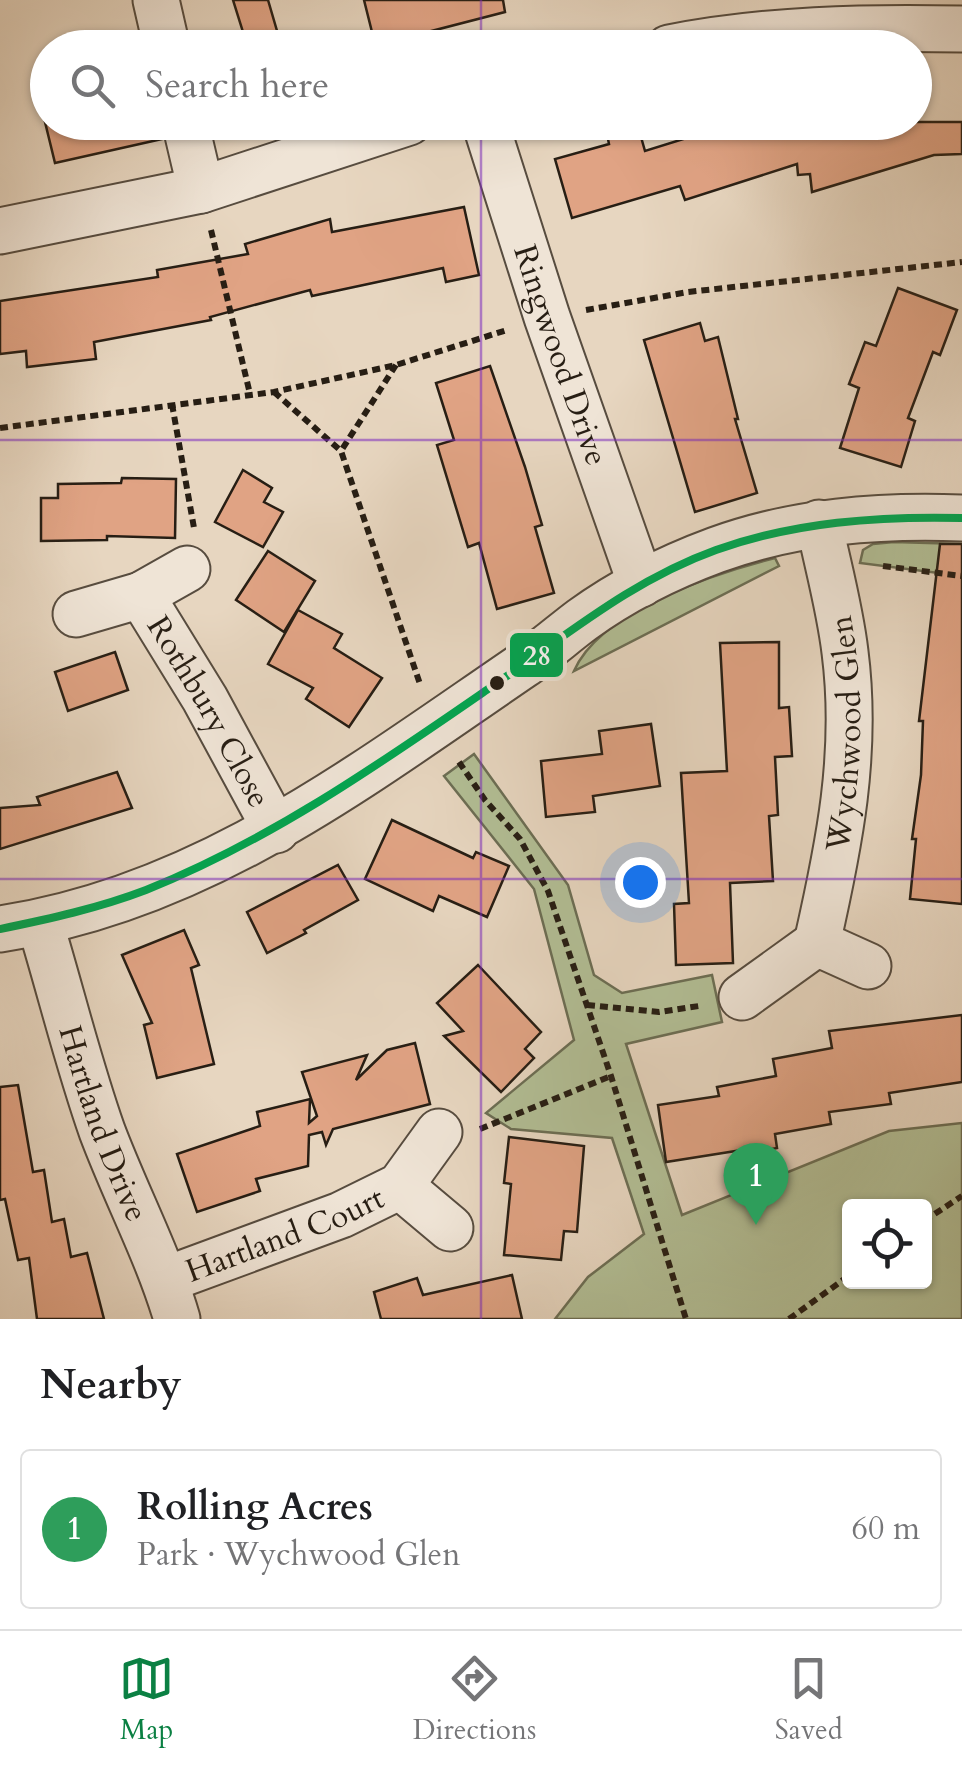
<!DOCTYPE html>
<html lang="en">
<head>
<meta charset="utf-8">
<style>
	:root { --surface:#fff; --page:#f2f2f2; --text:#202124; --muted:#757577; --line:#e0e0e0; --accent:#0b8043 }
	body { margin:0; font-family:Cardo,serif; background:var(--page); color:var(--text) }
	.controls { position:absolute; right:30px; bottom:30px; display:grid; overflow:hidden; border-radius:10px; box-shadow:0 2px 8px #0004 }
	.controls button { width:90px; height:90px; display:grid; place-items:center; padding:0; border:0; border-bottom:2px solid var(--line); background:var(--surface); color:var(--text); font:50px sans-serif }
	.you { position:absolute; left:640px; top:882px; width:35px; height:35px; margin:-25px; border:8px solid #fff; border-radius:50%; background:#1a73e8; box-shadow:0 0 0 15px #1a73e833 }
	.badge { display:grid; place-items:center; width:65px; height:65px; border-radius:50%; background:var(--accent); color:#fff; font-size:32px; font-weight:700 }
	.pin { position:absolute; translate:-50% -82px; filter:drop-shadow(0 2px 5px #0008) }
	.pin::after { content:''; position:absolute; top:52px; width:35px; height:30px; background:inherit; clip-path:polygon(0 0,100% 0,50% 100%) }
	.list { margin:0; padding:0; list-style:none }
	h2 { display:flex; justify-content:space-between; align-items:center; height:130px; margin:0; padding:0 40px; font-size:42px }
	h2 small { font-size:32px; font-weight:400; color:var(--muted) }
	.list li { display:grid; grid-template-columns:65px 1fr auto; gap:30px; align-items:center; box-sizing:border-box; height:160px; margin:0 20px 20px; padding:0 20px; border:2px solid var(--line); border-radius:10px }
	.list b { display:block; font-size:38px; white-space:nowrap }
	.list p { margin:0; font-size:32px; white-space:nowrap; color:var(--muted) }
	.list em { font-size:32px; font-style:normal; color:var(--muted) }
	.icon { flex:none; width:55px; height:55px; fill:none; stroke:currentColor; stroke-width:2; stroke-linecap:round; stroke-linejoin:round }
	.map { position:relative; flex:none; width:962px; height:1319px; overflow:hidden }
	.search { position:absolute; background:var(--surface); box-shadow:0 2px 8px #0004; left:30px; right:30px; top:30px; height:110px; display:flex; align-items:center; gap:25px; box-sizing:border-box; padding:0 35px; border-radius:55px; color:var(--muted); font-size:38px }
	.sheet { height:310px; background:var(--surface) }
	nav { display:flex; justify-content:space-around; align-items:center; box-sizing:border-box; height:140px; border-top:2px solid var(--line); background:var(--surface); font-size:28px; color:var(--muted) }
	nav a { display:grid; justify-items:center; gap:5px }
	nav .on { color:var(--accent) }
	.map>svg:first-child { display:block }
	.green { fill:#b2be95; stroke:#6c6e54; stroke-width:2.5; fill-rule:evenodd }
	.building { fill:#e0a384; stroke:#271e14; stroke-width:2.5 }
	.lines { fill:none; stroke-linecap:round; stroke-linejoin:round }
	.street-casing { stroke:#574c3f; stroke-width:49 }
	.path { stroke:#271e14; stroke-width:6; stroke-dasharray:8 5; stroke-linecap:butt }
	.street { stroke:#efe4d6; stroke-width:45 }
	.bus-1-casing { stroke:#efe4d6; stroke-width:15 }
	.bus-1 { stroke:#00a651; stroke-width:8 }
	.grid { fill:none; stroke:#7b2cbf; stroke-width:2.5; stroke-opacity:0.55 }
	.bus-dot { fill:#271e14; stroke:#efe4d6; stroke-width:4 }
	.labels { text-anchor:middle; stroke-width:8; stroke-linejoin:round; paint-order:stroke }
	.street-label { font-size:32px; fill:#271e14; stroke:#efe4d6 }
	.line-badge { stroke:#efe4d6; stroke-width:4 }
	.badge-label { font-size:28px; text-anchor:middle; font-weight:bold; fill:#fff }
</style>
</head>
<body>
<div class="map">
<svg width="962" height="1319" viewBox="0 0 962 1319">
	<rect width="100%" height="100%" fill="#e7d6c0"/>
	<filter id="stains"><feTurbulence type="fractalNoise" baseFrequency=".002" numOctaves="4"/><feColorMatrix values="0 0 0 0 .2 0 0 0 0 .09 0 0 0 0 .02 0 0 0 .5 -.17"/></filter>
	<radialGradient id="worn" r=".72"><stop offset=".6" stop-color="#630" stop-opacity="0"/><stop offset="1" stop-color="#630" stop-opacity=".3"/></radialGradient>
	<g class="green">
		<path d="M894,542l68,2v32l-102,-13 3,-13 10,-6z"/>
		<path d="M775,558l4,8 -205,105c26,-60 141,-98 201,-113z"/>
		<path d="M474,754l94,131 26,90 28,18 90,-18 10,47 -96,22 56,171 207,-84 73,-8v196h-407l33,-42 56,-43 -32,-96 -101,-9 -25,-16 88,-73 -40,-151 -90,-113zM924,1206v76h-74v-76z"/>
	</g>
	<g class="building">
		<path d="M233,0h35l14,48h-34z"/>
		<path d="M364,0h139l2,12 -85,22 4,14h-48z"/>
		<path d="M45,122h115l2,17 -107,24z"/>
		<path d="M738,122h224v32l-28,1 -122,37 -2,-18 -12,1 -1,-11 -112,36 -5,-14 -108,32 -17,-59 54,-15 -1,-5 31,-9 6,21z"/>
		<path d="M464,207l15,68 -33,7 -3,-14 -131,28 -2,-6 -100,27 1,3 -117,22 2,17 -69,8 -1,-16 -26,3v-53l158,-24 -1,-7 91,-16 -3,-10 85,-25 2,13z"/>
		<path d="M898,288l59,22 -17,45 -7,-3 -25,66 7,3 -14,46 -61,-19 19,-60 -10,-4 16,-42 11,4z"/>
		<path d="M700,323l5,18 13,-4 20,82h-3l22,74 -62,19 -51,-172z"/>
		<path d="M490,366l35,101 17,58 -7,2 19,66 -57,16 -18,-66 -11,4 -31,-102 17,-5 -18,-57z"/>
		<path d="M243,470l29,18 -8,14 19,10 -20,35 -48,-25z"/>
		<path d="M122,478l54,1 -1,59 -68,-2v4l-66,1v-43h17v-14l63,-1z"/>
		<path d="M940,544h22v360l-52,-5 6,-60h-4l9,-64 2,-54h-4z"/>
		<path d="M268,551l47,30 -31,51 -48,-32z"/>
		<path d="M298,610l44,24 -8,14 48,30 -33,49 -43,-28 7,-11 -45,-24z"/>
		<path d="M779,642v66l10,-1 3,49 -17,1 3,58 -9,1 4,65 -43,2 3,80 -57,2 -2,-61 15,-1 -8,-130 46,-2 -7,-128z"/>
		<path d="M115,652l13,38 -60,21 -13,-39z"/>
		<path d="M651,724l9,62 -67,10 2,16 -49,5 -5,-56 61,-7 -3,-23z"/>
		<path d="M117,772l15,36 -132,41v-41l40,-3 -3,-8z"/>
		<path d="M392,820l81,38 3,-6 33,14 -22,51 -48,-21 -6,15 -68,-32z"/>
		<path d="M338,865l20,35 -54,30 2,3 -39,20 -20,-41z"/>
		<path d="M184,930l15,35 -8,3 23,96 -57,14 -13,-53 8,-2 -30,-68z"/>
		<path d="M478,965l63,67 -16,17 9,9 -33,34 -57,-56 19,-5 -26,-28z"/>
		<path d="M962,1015v67l-73,11 2,11 -62,8 2,12 -56,10 2,14 -35,7v-5l-76,12 -8,-57 61,-9 -2,-9 59,-11 -3,-17 59,-11 -3,-17z"/>
		<path d="M415,1043l15,61 -97,25 -7,16 -4,-13 -13,3 -1,31 -52,13 4,12 -63,21 -20,-58 83,-28 -3,-14 53,-13 -1,24 8,-7 -15,-44 65,-17 -11,25 31,-30z"/>
		<path d="M18,1085l15,87 11,-2 8,52 12,-3 7,38 16,-4 17,66h-67l-8,-61 -11,2 -13,-61 -5,1v-113z"/>
		<path d="M509,1137l75,9 -7,86 -13,-1 -3,29 -57,-5 7,-71 -7,-1z"/>
		<path d="M512,1275l10,44h-141l-7,-27 43,-14 6,17z"/>
	</g>
	<g class="lines">
		<g class="street-casing">
			<g id="street">
				<path d="M156,0l11,48"/>
				<path d="M669,48c96,-19 196,-21 293,-19"/>
				<path d="M185,122l16,68"/>
				<path id="s1" d="M485,122l62,195 94,267"/>
				<path d="M0,231l201,-41 208,-68"/>
				<path id="s2" d="M141,595l64,104 71,131"/>
				<path d="M76,614l65,-19 46,-26"/>
				<path id="s3" d="M40,923c21,69 38,140 62,208 24,64 56,123 75,188"/>
				<path d="M0,929c201,-30 359,-152 522,-263 21,-14 40,-31 60,-46 40,-29 88,-53 134,-70 80,-29 162,-35 246,-32"/>
				<path id="s4" d="M817,943c22,-97 41,-190 28,-291 -5,-43 -17,-86 -26,-129"/>
				<path d="M742,997l75,-54 51,23"/>
				<path d="M400,1186l50,42"/>
				<path id="s5" d="M165,1280l176,-65 59,-29 39,-54"/>
			</g>
		</g>
		<g class="path">
			<path d="M211,230l39,164"/>
			<path d="M586,310l102,-18 274,-30"/>
			<path d="M396,365l-55,86 79,233"/>
			<path d="M274,392l67,59"/>
			<path d="M172,404l22,124"/>
			<path d="M0,428l274,-36 122,-27 111,-35"/>
			<path d="M883,566l79,10"/>
			<path d="M459,762l26,38 35,39 28,52 63,185 75,243"/>
			<path d="M587,1005l72,7 40,-6"/>
			<path d="M480,1129l131,-53"/>
			<path d="M924,1221l38,-25"/>
			<path d="M789,1319l61,-44"/>
		</g>
		<use href="#street" class="street"/>
		<g class="bus-1-casing">
			<path id="bus-1" d="M0,929c49,-10 99,-21 146,-39 125,-50 235,-127 345,-203 74,-50 139,-106 225,-137 79,-28 162,-34 246,-32"/>
		</g>
		<use href="#bus-1" class="bus-1"/>
	</g>
	<path class="grid" d="M481,0v48M481,122v1197M0,440h962M0,879h962"/>
	<circle class="bus-dot" cx="497" cy="683" r="9"/>
	<g class="labels">
		<g class="street-label">
			<text dy="11" stroke="none"><textPath href="#s1" startOffset="245">Ringwood Drive</textPath></text>
			<text dy="11" stroke="none"><textPath href="#s2" startOffset="135">Rothbury Close</textPath></text>
			<text dy="11" stroke="none"><textPath href="#s4" startOffset="212">Wychwood Glen</textPath></text>
			<text dy="11" stroke="none"><textPath href="#s3" startOffset="210">Hartland Drive</textPath></text>
			<text dy="11" stroke="none"><textPath href="#s5" startOffset="128">Hartland Court</textPath></text>
		</g>
	</g>
	<rect class="line-badge" x="508" y="631" width="57" height="48" rx="10" fill="#00a651"/>
	<g class="badge-label">
		<text x="537" y="665">28</text>
	</g>
	<rect width="100%" height="100%" filter="url(#stains)"/>
	<rect width="100%" height="100%" fill="url(#worn)"/>
</svg>
<div class="controls">
<button><svg class="icon" aria-label="locate" viewBox="0 0 24 24"><circle cx="12" cy="12" r="6"/><path d="M12 2v4M12 18v4M2 12h4M18 12h4"/></svg></button>
</div>
<div class="you"></div>
<div class="pin badge" style="left:756px;top:1225px;background:#2e9e5b">1</div>
<div class="search"><svg class="icon" aria-label="search" viewBox="0 0 24 24"><circle cx="10" cy="10" r="6"/><path d="M15 15l6 6"/></svg>Search here</div>
</div>
<section class="sheet">
<h2>Nearby<small></small></h2>
<ul class="list">
<li><span class="badge" style="background:#2e9e5b">1</span><div><b>Rolling Acres</b><p>Park · Wychwood Glen</p></div><em>60 m</em></li>
</ul>
</section>
<nav>
<a class="on"><svg class="icon" aria-label="map" viewBox="0 0 24 24"><path d="M3 6l6-2 6 2 6-2v14l-6 2-6-2-6 2zM9 4v14M15 6v14"/></svg>Map</a>
<a><svg class="icon" aria-label="directions" viewBox="0 0 24 24"><path d="M12 3l9 9-9 9-9-9zM9 14v-3h6M13 9l2 2-2 2"/></svg>Directions</a>
<a><svg class="icon" aria-label="saved" viewBox="0 0 24 24"><path d="M7 4h10v16l-5-4-5 4z"/></svg>Saved</a>
</nav>
</body>
</html>
